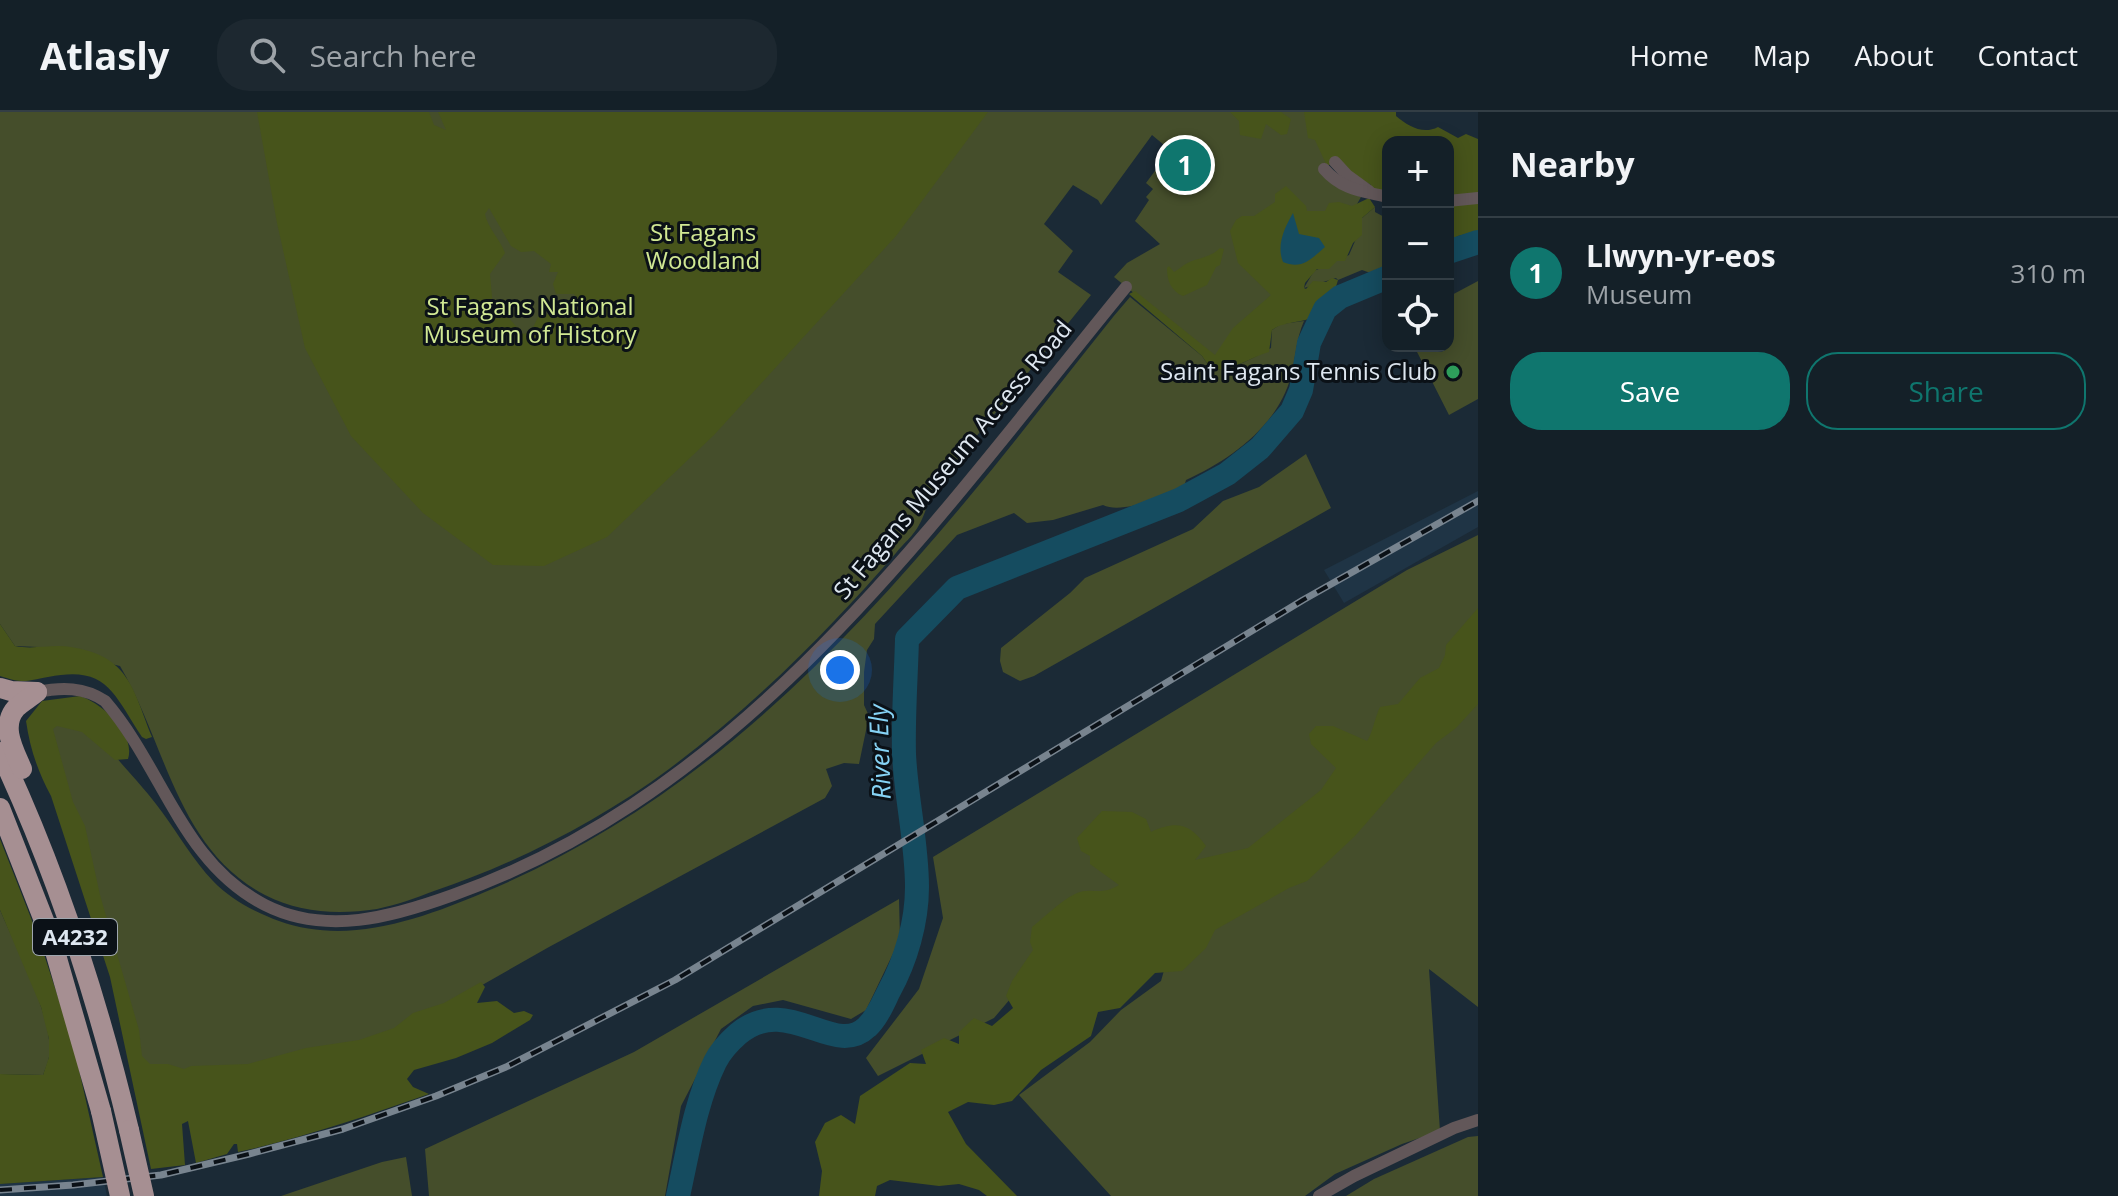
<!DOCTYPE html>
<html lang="en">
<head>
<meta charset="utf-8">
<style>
	:root { --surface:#142028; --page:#1d2830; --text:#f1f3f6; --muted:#9da3a8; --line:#333e45; --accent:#0f766e }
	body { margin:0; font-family:"Open Sans",sans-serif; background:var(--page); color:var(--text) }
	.controls { position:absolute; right:24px; top:24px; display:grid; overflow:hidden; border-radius:16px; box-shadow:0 4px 20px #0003 }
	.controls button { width:72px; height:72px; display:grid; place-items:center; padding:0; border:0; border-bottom:2px solid var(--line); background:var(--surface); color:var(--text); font:40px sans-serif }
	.you { position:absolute; left:840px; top:558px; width:28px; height:28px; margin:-20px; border:6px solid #fff; border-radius:50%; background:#1a73e8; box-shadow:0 0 0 12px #1a73e833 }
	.badge { display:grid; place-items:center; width:52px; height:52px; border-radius:50%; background:var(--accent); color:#fff; font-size:26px; font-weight:700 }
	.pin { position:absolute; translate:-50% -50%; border:4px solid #fff; box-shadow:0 2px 8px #0006 }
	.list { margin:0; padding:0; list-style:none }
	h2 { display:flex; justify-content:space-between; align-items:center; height:104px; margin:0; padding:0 32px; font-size:34px }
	h2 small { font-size:26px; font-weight:400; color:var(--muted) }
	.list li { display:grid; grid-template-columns:52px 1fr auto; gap:24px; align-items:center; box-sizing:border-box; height:112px; padding:0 32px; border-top:2px solid var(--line) }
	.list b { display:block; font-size:30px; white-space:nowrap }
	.list p { margin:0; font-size:26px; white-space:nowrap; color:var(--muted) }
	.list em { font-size:26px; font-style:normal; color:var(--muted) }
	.actions { display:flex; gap:16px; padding:24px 32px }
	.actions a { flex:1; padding:18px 0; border:2px solid var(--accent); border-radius:32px; text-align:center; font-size:28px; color:var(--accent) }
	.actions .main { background:var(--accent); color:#fff }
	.icon { flex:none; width:44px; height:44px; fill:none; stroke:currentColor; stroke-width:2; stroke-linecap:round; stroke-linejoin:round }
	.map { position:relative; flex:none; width:1478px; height:1084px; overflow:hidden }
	header { display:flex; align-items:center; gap:48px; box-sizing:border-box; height:112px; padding:0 40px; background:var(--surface); border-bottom:2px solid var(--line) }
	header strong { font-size:38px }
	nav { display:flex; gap:44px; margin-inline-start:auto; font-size:28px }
	.search { width:560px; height:72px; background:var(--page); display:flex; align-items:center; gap:20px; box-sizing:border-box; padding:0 28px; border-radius:32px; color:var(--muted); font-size:30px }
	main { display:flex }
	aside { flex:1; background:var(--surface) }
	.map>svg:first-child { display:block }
	.built { fill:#1f3445 }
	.green { fill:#454e2b }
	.forest { fill:#47541b; fill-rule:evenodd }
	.water { fill:#154c60 }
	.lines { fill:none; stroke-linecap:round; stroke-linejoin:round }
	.river { stroke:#154c60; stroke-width:24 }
	.minor { stroke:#625759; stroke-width:12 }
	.trunk { stroke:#a68f92; stroke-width:20 }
	.rail-casing { stroke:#78848f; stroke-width:7 }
	.rail { stroke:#0b1117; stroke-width:4; stroke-dasharray:12; stroke-linecap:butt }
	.trunk-bridge { stroke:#a68f92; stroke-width:20 }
	.leisure-dot { fill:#2e9e5b; stroke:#0b1117; stroke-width:3 }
	.labels { text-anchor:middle; stroke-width:6; stroke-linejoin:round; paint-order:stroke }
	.shield { fill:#0b1117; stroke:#9fa7af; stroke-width:2 }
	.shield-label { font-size:22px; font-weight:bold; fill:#dee7f0 }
	.park-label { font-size:24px; fill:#d1e893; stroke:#0b1117 }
	.poi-label { font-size:24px; fill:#dee7f0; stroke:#0b1117; text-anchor:end }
	.street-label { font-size:24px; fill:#dee7f0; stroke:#0b1117 }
	.water-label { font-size:26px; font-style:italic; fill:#86d3f5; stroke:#0b1117 }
</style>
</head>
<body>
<header>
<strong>Atlasly</strong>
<div class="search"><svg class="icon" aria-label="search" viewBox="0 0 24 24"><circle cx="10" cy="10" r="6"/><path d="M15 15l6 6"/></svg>Search here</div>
<nav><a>Home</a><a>Map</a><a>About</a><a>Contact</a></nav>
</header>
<main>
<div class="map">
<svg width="1478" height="1084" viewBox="0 0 1478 1084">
	<rect width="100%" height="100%" fill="#1b2a36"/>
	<g class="built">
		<path d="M1478,379v36l-134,76 -20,-33z"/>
		<path d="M103,1065l4,19h-107v-12z"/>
	</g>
	<g class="green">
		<path d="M0,0h1306l35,45 -19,13 24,21 15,6 -21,37 -122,127 -104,-84 13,-14 33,-19 -25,-23 14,-21 -3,-3 7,-8 -7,-6 20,-27 -6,-6 4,-5 -12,-10 -51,70 -3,-5 -25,-15 -29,39 29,27 -15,21 33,23 -159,196c-4,11 -7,24 -13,34 -5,10 -16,19 -23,28 -20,23 -40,45 -61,67 -51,54 -106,104 -166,149 -70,52 -152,94 -235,122 -18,7 -38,14 -57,18 -39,6 -77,4 -112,-14 -88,-46 -99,-151 -145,-229l-82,-19 -23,-1 -15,-22z"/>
		<path d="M1375,95v5l13,7v50l-9,7 -17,-6 -24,10 -2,-2 -32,10 10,-17 35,-16 13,-30v-7z"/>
		<path d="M1478,169v118l-29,16 -35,-69h34v-49z"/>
		<path d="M1130,185l72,59 9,13c21,3 41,-11 60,-21l1,-18 9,-6 23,-3c-8,18 -8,36 -13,55 -13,50 -61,84 -105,104l-2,7c-20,8 -61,28 -81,18l-50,15 -26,3 -13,-10 -57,22 -82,89 -1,15 -7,11 -3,22v33l5,11 -10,48 -15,-1 -18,6 6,17 -7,12 -276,149 -109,62 -66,33 -120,25 -109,7 -94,-350c14,-2 35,3 47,12 8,7 16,19 23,27 14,16 29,32 41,49 17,23 31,48 51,69 17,18 43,32 66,40 69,25 142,-2 206,-29 199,-83 344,-227 480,-390 35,-42 69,-85 102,-127 21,-26 41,-53 63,-78z"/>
		<path d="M1306,342l25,54 -297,168 -14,5 -17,-9 -3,-11 1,-13 69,-55 15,-15 108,-49 30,-28 36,-14z"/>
		<path d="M1478,423v101l-191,209 -203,67 -90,106 -116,58 -12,-18 53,-69 24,-71 -10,-61 474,-287z"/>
		<path d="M1478,566v329l-49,-38 11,162 -38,13 -67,30 -30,22h-194l-92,-101 71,-53 31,-32 40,-29 10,-35z"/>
		<path d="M899,787l1,40 -34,71 -15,9 -68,-19 -30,6 -32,23 -40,77 -16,90h-236l-4,-47 209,-97z"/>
		<path d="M0,798c15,36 55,110 49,147 -1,6 -4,12 -6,18l-43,-1z"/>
		<path d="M1478,1024v60h-132l28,-17 94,-42z"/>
		<path d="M406,1045l6,39h-131l101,-34z"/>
	</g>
	<g class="forest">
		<path d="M257,0h172l5,13 12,5 -8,-18h550l-92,124 -182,199 -107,102 -63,29 -51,-1 -70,-52 -72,-77 -46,-88 -28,-125zM489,96l22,38 10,6 13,-1 17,13 -2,8h9l-5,12 3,10h18l4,5 -13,10 -27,8 -7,15 -8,2 -16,-18 -14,-8 -3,-34 15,-21c-5,-14 -18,-26 -20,-39z"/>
		<path d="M1230,0h51l10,7 -4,15 -6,1 -15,-11 -5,15 -21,-4 -1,-14z"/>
		<path d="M1396,0v4c12,10 27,19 42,11l20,11 8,-4 12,5v92l-20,5 -7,5 4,5 -7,12v-116h-60v52l-17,-5v-4l-27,-16 -18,-5 -11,-24 -7,-2 -4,-26z"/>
		<path d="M1286,74l20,20 1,5h18l4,-8 10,-1 13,4 17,-8 6,9 -13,11v17l-9,8 -8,18h-8l-8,8h-12l-12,14 -1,5 2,1 7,-8 13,1 6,-4 6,2 -3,10c-8,3 -9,10 -18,14l3,8c-13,13 -33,7 -48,18l-3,22c-21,6 -37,20 -58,17l-9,-13 -73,-62 6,-3 80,64 18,-27 38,-33 -33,-32 -8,-32 6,-11 6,-4h12l21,-14v-8z"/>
		<path d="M1220,136l4,1 -4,16 -4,2 -9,18 -24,11c-12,-5 -16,-15 -16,-28l2,-2 5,6c4,-2 7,-5 10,-7 13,-8 25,-6 36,-17z"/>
		<path d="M1478,496v96l-22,24 -20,15 -81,93 -48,45 -18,7 -74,42 -9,18 -24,23 -27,2 -35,35 -22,4 -7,24 -50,34 -29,31 -18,4 -26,-3 -20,10 18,32 51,52h-30l-8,-6 -20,-6 -20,2 -49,-6 -13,6 -2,10h-56l3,-25 -7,-29 10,-19 16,-8 14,9 5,-28 50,-33 16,1 -5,-14 23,-12 15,6v-12l15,-14 18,8 21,-18 -7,-12 6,-15 21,-31 -3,-8 2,-15c13,-10 28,-26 43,-33 17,-8 24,3 44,-9l-29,-21v-8l-9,-5 -4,-13 25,-27 30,1 14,7 5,13c26,-12 39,-8 55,14l-11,14 53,-12 73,-58 15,-22 -25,-24 -2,-10 7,-8h17l34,15c5,-6 8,-24 13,-34l18,-3 22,-26 19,-10 6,-13 1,-10z"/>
		<path d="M0,512l15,22c18,4 37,-2 56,1 58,9 62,42 81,90l-6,2 -4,-2c-29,-44 -35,-72 -94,-60 -22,4 -24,7 -48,-1z"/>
		<path d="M80,584c22,7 56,38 48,63l-13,1 -33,-28 -25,-6 -4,3 20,73 12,24 15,69 39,135 3,26 8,8h18l16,5 7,-3 57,-2 58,-16 53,-8 35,-12 19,-15 31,-10 37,-21 4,5 -8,16 20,-2 17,12 10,-2 9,4 -3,5 -38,23 -36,15 -42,12 -7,9 6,8 16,7c-63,22 -126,44 -191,58l-1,-8h-3l-7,10 -31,9 -8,-42 -6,3 3,41 -34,4 -41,-192 -59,-181c-13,-24 -21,-47 -25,-75l16,-20z"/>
		<path d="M0,727l38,97 35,107 30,134 -103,7v-110l43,1 6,-18v-18l-8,-32 -41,-97z"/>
	</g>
	<path class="water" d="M1293,101l6,21 20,4 6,9c-14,12 -23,23 -42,15 -7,-17 2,-35 10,-49z"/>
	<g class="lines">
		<g class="river">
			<path d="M1448,140l30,-10"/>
			<path d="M678,1084c10,-44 17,-93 37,-134 5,-10 15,-21 23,-28 50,-42 96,25 129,-7 10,-9 16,-24 22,-36 17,-31 28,-69 28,-104 0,-44 -11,-89 -13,-133 -1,-38 2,-77 3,-115l50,-51 222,-88 48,-26 33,-26 32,-37 9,-21 8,-47 16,-34 15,-12 48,-20"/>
		</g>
		<g class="minor">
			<path d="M1335,50l12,13 22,16"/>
			<path d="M1324,57c18,21 39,22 64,28"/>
			<path d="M1448,89l30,-3"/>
			<path d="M37,580c25,-5 47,-5 68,9 58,67 77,162 160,204 61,31 127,12 188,-10 296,-105 482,-375 673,-608"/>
			<path d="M1319,1084l35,-20 100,-48 24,-8"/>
		</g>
		<g class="trunk">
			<path d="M0,576l11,3 26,1"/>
			<path d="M0,640c57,121 98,248 129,378"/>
			<path d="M22,657c-8,-19 -22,-43 -6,-61 6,-6 14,-10 21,-16"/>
			<path d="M0,696l52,133 49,170"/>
		</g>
		<g class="rail-casing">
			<path id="rail" d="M0,1078l73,-5 88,-10 88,-21 94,-25 93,-33 70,-29 169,-87 628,-380 175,-99"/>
		</g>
		<use href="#rail" class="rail"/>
		<g class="trunk-bridge">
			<path d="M101,999l19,85"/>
			<path d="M129,1018l15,66"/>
		</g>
	</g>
	<circle class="leisure-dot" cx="1453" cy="260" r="8"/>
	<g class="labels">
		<rect class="shield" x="33" y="807" width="84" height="36" rx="6"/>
		<g class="shield-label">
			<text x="75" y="833">A4232</text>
		</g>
		<g class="park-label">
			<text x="703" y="129">St Fagans<tspan x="703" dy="28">Woodland</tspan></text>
			<text x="530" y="203">St Fagans National<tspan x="530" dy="28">Museum of History</tspan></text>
		</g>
		<g class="poi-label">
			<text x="1437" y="268">Saint Fagans Tennis Club</text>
		</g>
		<g class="street-label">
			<text transform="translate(953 348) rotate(-50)" y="8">St Fagans Museum Access Road</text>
		</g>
		<g class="water-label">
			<text transform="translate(880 640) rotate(-92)" y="9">River Ely</text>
		</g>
	</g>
</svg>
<div class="controls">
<button>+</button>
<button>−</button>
<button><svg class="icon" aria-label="locate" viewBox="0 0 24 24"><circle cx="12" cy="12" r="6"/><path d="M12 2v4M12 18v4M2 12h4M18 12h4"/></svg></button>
</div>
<div class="you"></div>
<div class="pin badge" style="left:1185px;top:53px">1</div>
</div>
<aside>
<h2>Nearby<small></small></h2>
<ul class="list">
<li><span class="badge">1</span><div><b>Llwyn-yr-eos</b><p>Museum</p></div><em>310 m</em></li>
</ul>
<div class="actions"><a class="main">Save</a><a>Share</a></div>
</aside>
</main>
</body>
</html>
